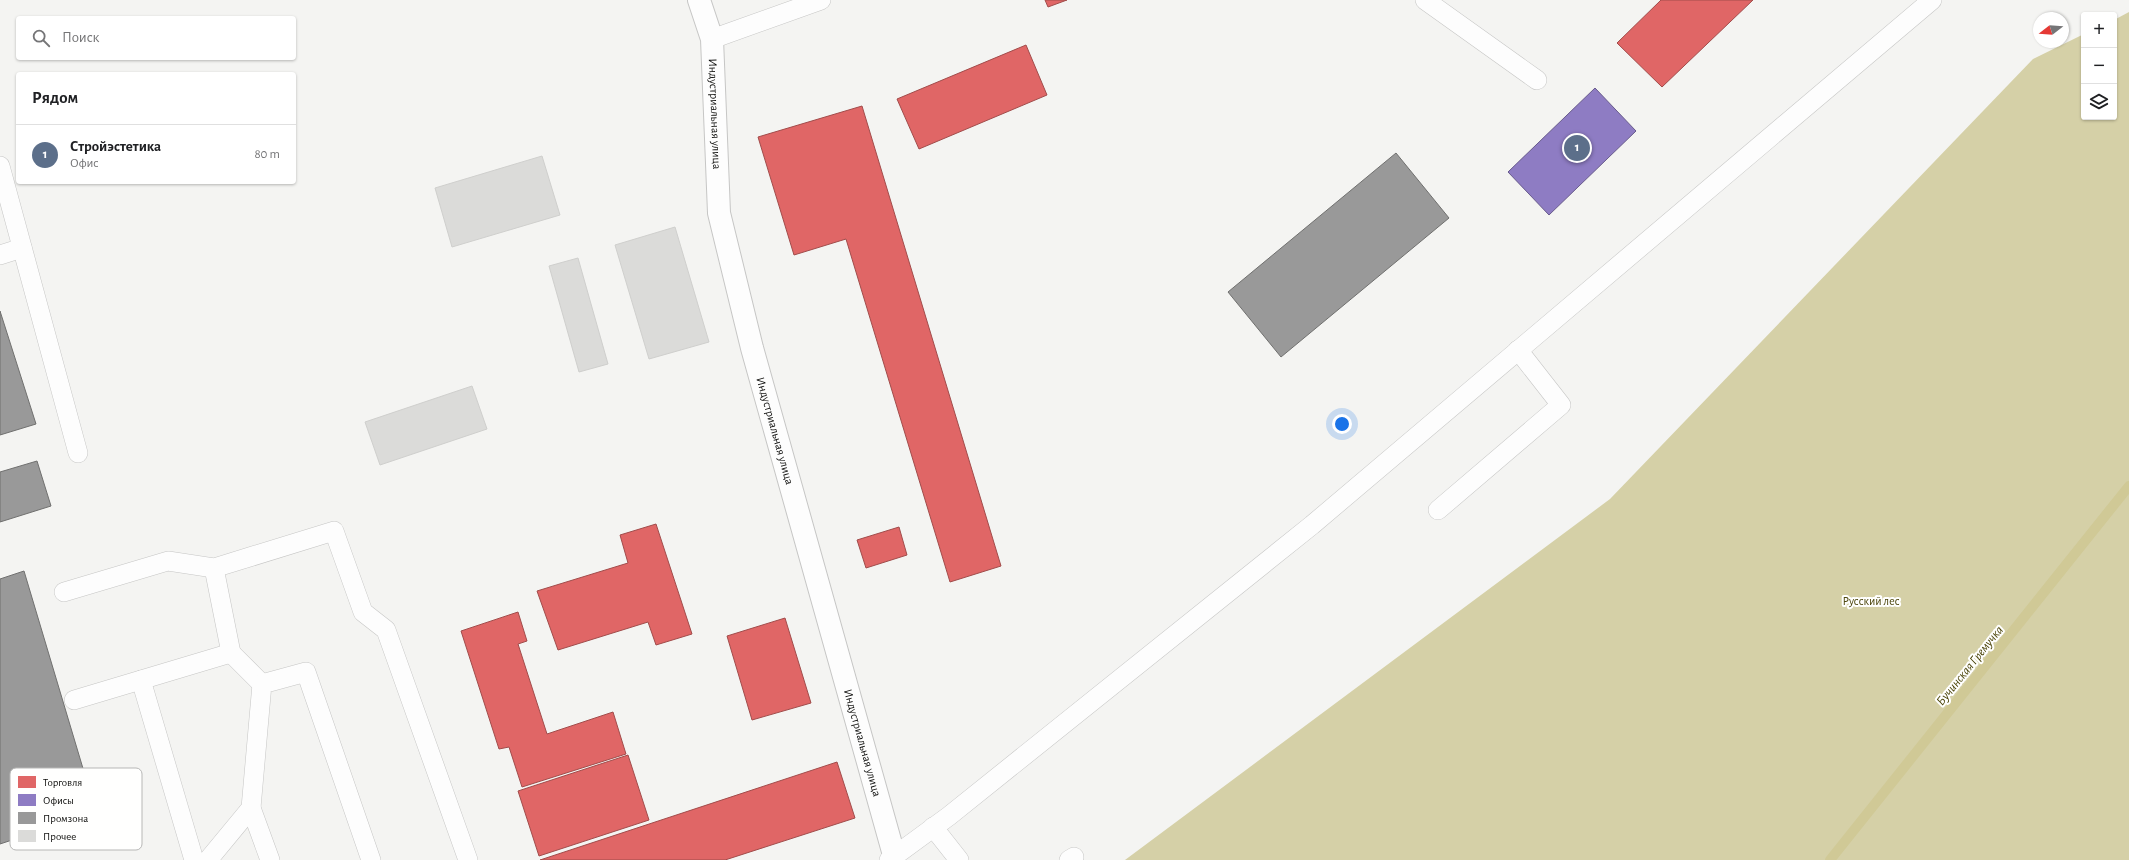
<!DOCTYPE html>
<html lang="ru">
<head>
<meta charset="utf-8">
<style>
	:root { --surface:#fff; --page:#f6f6f6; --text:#202124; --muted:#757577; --line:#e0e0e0; --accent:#111827 }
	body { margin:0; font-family:"Alegreya Sans",sans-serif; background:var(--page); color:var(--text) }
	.controls { position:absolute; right:12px; top:12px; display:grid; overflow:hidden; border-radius:4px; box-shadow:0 1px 3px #0004 }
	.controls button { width:36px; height:36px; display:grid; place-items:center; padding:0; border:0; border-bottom:1px solid var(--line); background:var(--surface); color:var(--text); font:20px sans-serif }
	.compass { position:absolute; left:2033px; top:12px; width:36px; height:36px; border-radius:50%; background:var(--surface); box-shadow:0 1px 3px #0004; rotate:253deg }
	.you { position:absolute; left:1342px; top:424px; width:14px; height:14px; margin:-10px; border:3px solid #fff; border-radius:50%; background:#1a73e8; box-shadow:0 0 0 6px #1a73e833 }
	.badge { display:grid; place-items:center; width:26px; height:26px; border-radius:50%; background:var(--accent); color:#fff; font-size:13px; font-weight:700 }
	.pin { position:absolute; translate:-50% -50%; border:2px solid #fff; box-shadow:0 1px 4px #0006 }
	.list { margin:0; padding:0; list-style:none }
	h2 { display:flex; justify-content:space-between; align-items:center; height:52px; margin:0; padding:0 16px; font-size:17px }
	h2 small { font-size:13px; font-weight:400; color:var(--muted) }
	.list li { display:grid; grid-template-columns:26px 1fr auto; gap:12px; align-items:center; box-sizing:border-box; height:60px; padding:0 16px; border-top:1px solid var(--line) }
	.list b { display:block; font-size:15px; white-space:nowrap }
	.list p { margin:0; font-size:13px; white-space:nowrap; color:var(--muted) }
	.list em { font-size:13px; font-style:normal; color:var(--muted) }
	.icon { flex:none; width:22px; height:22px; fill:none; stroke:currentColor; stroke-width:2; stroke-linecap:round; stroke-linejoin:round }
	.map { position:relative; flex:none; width:2129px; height:860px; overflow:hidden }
	.search { position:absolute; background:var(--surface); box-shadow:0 1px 3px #0004; left:16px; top:16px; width:280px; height:44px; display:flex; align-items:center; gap:10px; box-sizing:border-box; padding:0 14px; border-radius:4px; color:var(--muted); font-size:15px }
	.panel { position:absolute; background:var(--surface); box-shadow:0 1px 3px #0004; left:16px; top:72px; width:280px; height:112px; border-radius:4px }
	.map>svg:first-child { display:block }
	.forest { fill:#d5d0a7 }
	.shops { fill:#e06666; stroke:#a14c4b }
	.offices { fill:#8e7cc3; stroke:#685b8c }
	.industry { fill:#999; stroke:#70706f }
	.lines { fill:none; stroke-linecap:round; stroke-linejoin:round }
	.stream { stroke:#d0c996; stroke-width:10 }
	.building { fill:#dbdbd9; stroke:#cfcfcd }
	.lane-casing { stroke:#c6c6c5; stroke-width:20 }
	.street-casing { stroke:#c6c6c5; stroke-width:24 }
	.lane { stroke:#fdfdfd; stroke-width:19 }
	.street { stroke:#fdfdfd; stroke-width:22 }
	.labels { text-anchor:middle; stroke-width:4; stroke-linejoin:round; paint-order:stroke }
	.street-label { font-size:12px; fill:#0f0f0d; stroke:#fffffe }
	.park-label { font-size:12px; fill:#4d460d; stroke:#fffffe }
	.water-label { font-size:13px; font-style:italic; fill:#463f02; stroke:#fffffe }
	.key { fill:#fffffe; stroke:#b7b7b6; stroke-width:1 }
	.key-label { font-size:11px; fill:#0f0f0d }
</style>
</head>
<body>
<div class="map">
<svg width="2129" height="860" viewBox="0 0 2129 860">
	<rect width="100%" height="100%" fill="#f4f4f2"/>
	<path class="forest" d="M2129,12v848h-1004l485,-361 423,-440 51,-25v83h30v-97z"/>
	<g class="shops">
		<path d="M1045,0h22l-19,7z"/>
		<path d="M1661,0h92l-91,87 -45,-44z"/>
		<path d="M1026,45l21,50 -128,54 -22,-50z"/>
		<path d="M862,106l139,460 -51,16 -104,-343 -52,16 -36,-118z"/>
		<path d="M656,524l36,110 -36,11 -8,-23 -90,28 -21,-59 91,-28 -8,-28z"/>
		<path d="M899,527l8,28 -41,13 -9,-28z"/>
		<path d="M518,612l9,29 -9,3 29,90 66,-22 13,42 -104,33 -13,-40 -10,2 -38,-118z"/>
		<path d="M785,618l26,85 -59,17 -25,-84z"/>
		<path d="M628,755l21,65 -110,36 -21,-65z"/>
		<path d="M837,762l18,56 -130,42h-185z"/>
	</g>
	<path class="offices" d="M1595,88l41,43 -87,84 -41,-43z"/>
	<g class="industry">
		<path d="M1396,153l53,65 -168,139 -53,-65z"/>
		<path d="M0,311l36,113 -36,11z"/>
		<path d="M37,461l14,45 -51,16v-50z"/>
		<path d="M24,571l72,241 -96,32v-265z"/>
	</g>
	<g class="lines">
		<path class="stream" d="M1830,860l299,-374"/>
	</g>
	<g class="building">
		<path d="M542,156l18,59 -108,32 -17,-59z"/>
		<path d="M675,227l34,115 -60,17 -34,-114z"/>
		<path d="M578,258l30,106 -29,8 -30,-106z"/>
		<path d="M472,386l15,43 -107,36 -15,-43z"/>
	</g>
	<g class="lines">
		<g class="lane-casing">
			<g id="lane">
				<path d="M1425,0l112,80"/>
				<path d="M712,39l109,-39"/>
				<path d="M0,166l78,287"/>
				<path d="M0,255l22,-7"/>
				<path d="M1438,510l123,-105 -43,-55"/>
				<path d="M64,592l104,-31 46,7 120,-37 29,81 23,18 82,230"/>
				<path d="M231,653l31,31"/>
				<path d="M141,680l53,180"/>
				<path d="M74,700l157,-47 -17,-85"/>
				<path d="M251,808l19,52"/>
				<path d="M933,827l26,33"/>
				<path d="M208,860l43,-52 11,-124 44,-12 65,188"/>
				<path d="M889,860l60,-44 363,-291 620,-525"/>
				<path d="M1069,860l5,-3"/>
			</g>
		</g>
		<g class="street-casing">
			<g id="street">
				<path id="s1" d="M699,0l13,39 7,174 33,135 142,507"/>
			</g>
		</g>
		<use href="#lane" class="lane"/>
		<use href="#street" class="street"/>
	</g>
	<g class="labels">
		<g class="street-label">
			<text dy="4" stroke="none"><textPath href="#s1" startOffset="116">Индустриальная улица</textPath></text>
			<text dy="4" stroke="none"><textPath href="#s1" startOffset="440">Индустриальная улица</textPath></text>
			<text dy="4" stroke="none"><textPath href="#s1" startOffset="764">Индустриальная улица</textPath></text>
		</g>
		<g class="park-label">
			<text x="1871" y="605">Русский лес</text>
		</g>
		<g class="water-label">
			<text transform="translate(1969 665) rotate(-51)" y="5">Бучинская Гремучка</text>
		</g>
	</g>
	<rect x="10" y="768" width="132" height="82" rx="6" class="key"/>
	<rect x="18" y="776" width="18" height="12" fill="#e06666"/>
	<rect x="18" y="794" width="18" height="12" fill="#8e7cc3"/>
	<rect x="18" y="812" width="18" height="12" fill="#999"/>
	<rect x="18" y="830" width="18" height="12" fill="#dbdbd9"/>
	<g class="key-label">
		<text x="43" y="786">Торговля</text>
		<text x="43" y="804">Офисы</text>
		<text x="43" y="822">Промзона</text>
		<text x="43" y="840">Прочее</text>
	</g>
</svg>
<div class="controls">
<button>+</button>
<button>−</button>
<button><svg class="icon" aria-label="layers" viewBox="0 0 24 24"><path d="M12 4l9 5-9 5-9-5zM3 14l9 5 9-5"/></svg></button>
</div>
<svg class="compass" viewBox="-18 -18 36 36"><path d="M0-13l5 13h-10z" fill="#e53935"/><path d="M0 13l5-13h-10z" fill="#757577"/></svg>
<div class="you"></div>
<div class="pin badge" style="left:1577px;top:148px;background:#5c6f8a">1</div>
<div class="search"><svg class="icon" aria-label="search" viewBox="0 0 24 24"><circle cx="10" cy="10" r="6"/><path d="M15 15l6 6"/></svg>Поиск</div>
<section class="panel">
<h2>Рядом<small></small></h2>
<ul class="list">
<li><span class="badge" style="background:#5c6f8a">1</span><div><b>Стройэстетика</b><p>Офис</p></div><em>80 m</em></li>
</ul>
</section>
</div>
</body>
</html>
